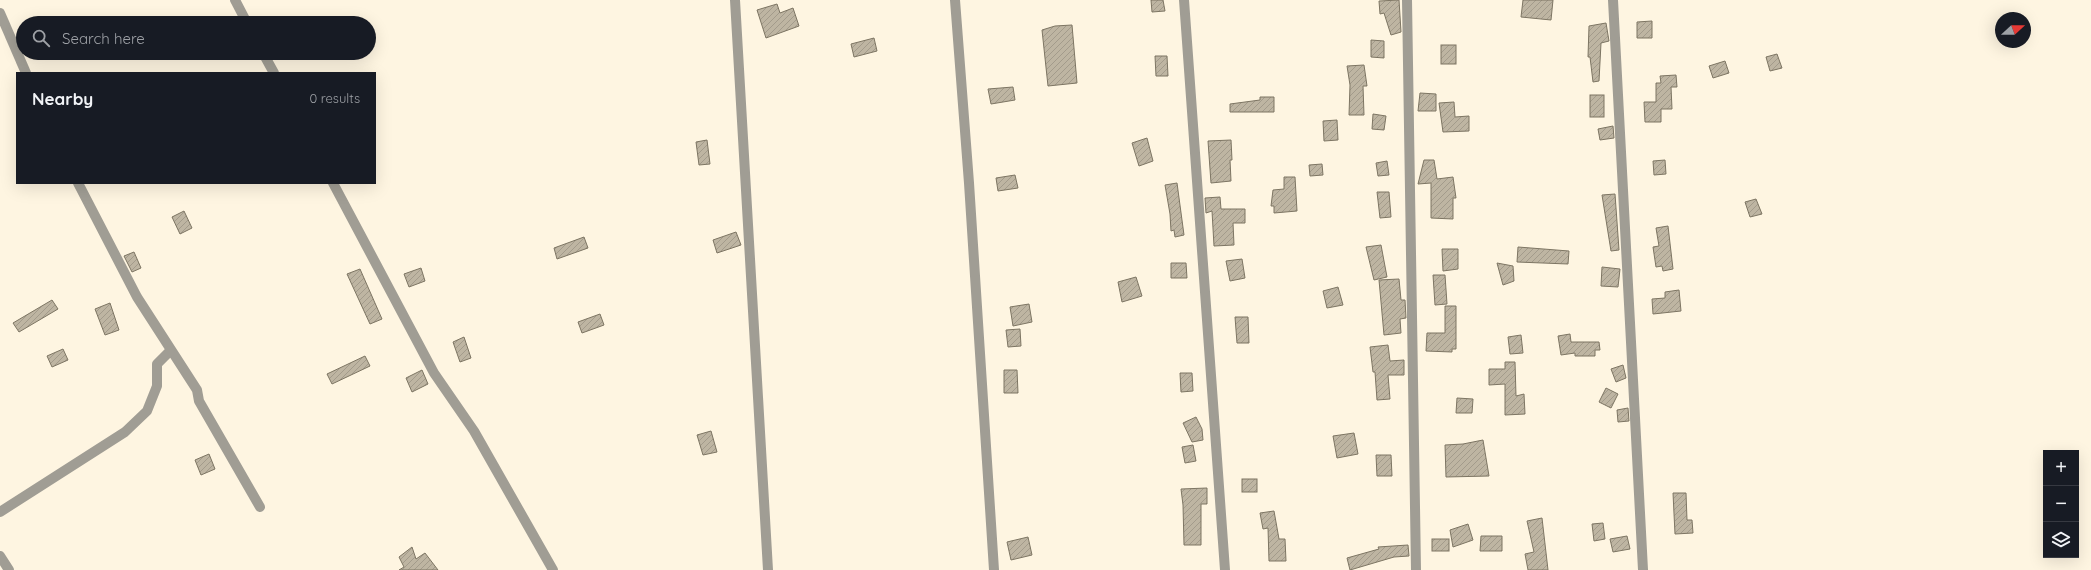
<!DOCTYPE html>
<html lang="en">
<head>
<meta charset="utf-8">
<style>
	:root { --surface:#171b24; --page:#242831; --text:#f1f3f6; --muted:#9ea1a6; --line:#363941 }
	body { margin:0; font-family:Quicksand,sans-serif; background:var(--page); color:var(--text) }
	.controls { position:absolute; right:12px; bottom:12px; display:grid; overflow:hidden; border-radius:0px; box-shadow:0 4px 16px #0002 }
	.controls button { width:36px; height:36px; display:grid; place-items:center; padding:0; border:0; border-bottom:1px solid var(--line); background:var(--surface); color:var(--text); font:20px sans-serif }
	.compass { position:absolute; left:1995px; top:12px; width:36px; height:36px; border-radius:50%; background:var(--surface); box-shadow:0 4px 16px #0002; rotate:69deg }
	.list { margin:0; padding:0; list-style:none }
	h2 { display:flex; justify-content:space-between; align-items:center; height:52px; margin:0; padding:0 16px; font-size:17px }
	h2 small { font-size:13px; font-weight:400; color:var(--muted) }
	.icon { flex:none; width:22px; height:22px; fill:none; stroke:currentColor; stroke-width:2; stroke-linecap:round; stroke-linejoin:round }
	.map { position:relative; flex:none; width:2091px; height:570px; overflow:hidden }
	.search { position:absolute; background:var(--surface); box-shadow:0 4px 16px #0002; left:16px; top:16px; width:360px; height:44px; display:flex; align-items:center; gap:10px; box-sizing:border-box; padding:0 14px; border-radius:22px; color:var(--muted); font-size:15px }
	.panel { position:absolute; background:var(--surface); box-shadow:0 4px 16px #0002; left:16px; top:72px; width:360px; height:112px; border-radius:0px }
	.map>svg:first-child { display:block }
	.building { fill:url(#building-hatch); stroke:#7d7563 }
	.lines { fill:none; stroke-linecap:round; stroke-linejoin:round }
	.minor { stroke:#a09d94; stroke-width:10 }
</style>
</head>
<body>
<div class="map">
<svg width="2091" height="570" viewBox="0 0 2091 570">
	<defs>
		<pattern id="building-hatch" width="6" height="6" patternUnits="userSpaceOnUse"><rect width="6" height="6" fill="#beb5a2"/><path d="M-1 1l2-2M0 6l6-6M5 7l2-2" fill="none" stroke="#a39b8b"/></pattern>
	</defs>
	<rect width="100%" height="100%" fill="#fef5e1"/>
	<g class="building">
		<path d="M1151,0h12l2,11 -13,1z"/>
		<path d="M1399,0l2,32 -10,3 -7,-22 -4,1 -1,-13z"/>
		<path d="M1523,0h30l-2,20 -30,-3z"/>
		<path d="M777,4l3,9 13,-5 6,18 -33,12 -9,-28z"/>
		<path d="M1652,21v17h-15v-16z"/>
		<path d="M1606,23l3,18 -8,2 -2,38 -6,1 -3,-25h-2l1,-31z"/>
		<path d="M1072,25l5,58 -29,3 -6,-56 13,-4z"/>
		<path d="M874,38l3,13 -23,6 -3,-13z"/>
		<path d="M1371,40l13,1v17l-13,-1z"/>
		<rect x="1441" y="45" width="15" height="19"/>
		<path d="M1777,54l5,14 -12,3 -4,-14z"/>
		<path d="M1155,56h12l1,20h-12z"/>
		<path d="M1725,61l4,12 -16,5 -4,-12z"/>
		<path d="M1364,65l3,21h-4l1,29h-15l1,-30 -3,-19z"/>
		<path d="M1676,75l1,12h-6l1,22h-11v13h-16l-1,-20h12v-19h5l-1,-7z"/>
		<path d="M1013,87l2,13 -24,4 -3,-15z"/>
		<path d="M1420,93l16,1v17h-18z"/>
		<rect x="1590" y="95" width="14" height="22"/>
		<path d="M1260,97h14v15h-44v-8l30,-4z"/>
		<path d="M1454,102l1,15 14,-1v15l-26,1 -4,-29z"/>
		<path d="M1373,114l13,2 -2,14 -12,-1z"/>
		<path d="M1337,120l1,20 -14,1 -1,-20z"/>
		<path d="M1613,126l1,12 -14,2 -2,-11z"/>
		<path d="M1147,138l6,23 -14,5 -7,-23z"/>
		<path d="M707,140l3,24 -11,1 -3,-23z"/>
		<path d="M1231,140l1,20h-2l1,21 -20,2 -3,-42z"/>
		<path d="M1424,160h10l3,19 16,-2 3,21h-3v21l-22,-1v-35l-13,1z"/>
		<path d="M1665,160l1,14 -12,1 -1,-14z"/>
		<path d="M1387,161l2,14 -11,1 -2,-13z"/>
		<path d="M1322,164l1,11 -13,1 -1,-11z"/>
		<path d="M1015,175l3,13 -20,3 -2,-13z"/>
		<path d="M1284,177h11l2,34 -23,2v-7h-3l2,-16 11,-1z"/>
		<path d="M1177,183l7,52 -9,2 -1,-7 -3,1 -1,-17 -5,-29z"/>
		<path d="M1377,192h12l2,25 -11,1z"/>
		<path d="M1615,194l4,56 -8,1 -9,-56z"/>
		<path d="M1220,197l1,12h24v14h-12l1,22 -20,1 -2,-35 -6,2 -1,-15z"/>
		<path d="M1756,199l6,15 -12,3 -5,-15z"/>
		<path d="M184,211l8,17 -12,6 -8,-17z"/>
		<path d="M1668,226l5,43 -10,2 -1,-5 -6,1 -3,-20 6,-1 -3,-18z"/>
		<path d="M736,232l5,13 -24,8 -4,-13z"/>
		<path d="M584,237l4,11 -31,11 -3,-11z"/>
		<path d="M1381,245l6,32 -13,3 -8,-33z"/>
		<path d="M1518,247l51,4 -1,13 -51,-2z"/>
		<path d="M1442,249h16v20l-15,2z"/>
		<path d="M134,252l7,16 -9,4 -8,-16z"/>
		<path d="M1242,259l3,19 -15,3 -4,-20z"/>
		<path d="M1171,263h15l1,15h-16z"/>
		<path d="M1497,263l16,3 1,15 -11,4z"/>
		<path d="M1602,267l18,2 -2,18 -17,-1z"/>
		<path d="M421,268l4,13 -16,6 -5,-13z"/>
		<path d="M360,269l22,50 -12,5 -23,-50z"/>
		<path d="M1433,275h12l2,29 -12,1z"/>
		<path d="M1136,277l6,19 -20,6 -4,-20z"/>
		<path d="M1399,279l2,21h4l1,18 -6,1 1,14 -17,2 -5,-55z"/>
		<path d="M1338,287l5,18 -16,3 -4,-17z"/>
		<path d="M1679,290l2,21 -28,3 -1,-15 13,-1v-6z"/>
		<path d="M52,300l6,9 -39,23 -6,-9z"/>
		<path d="M110,303l9,27 -14,5 -10,-26z"/>
		<path d="M1029,304l3,18 -19,4 -3,-19z"/>
		<path d="M1445,306h11v43h-4v3l-26,-1 1,-18h18z"/>
		<path d="M600,314l4,11 -22,8 -4,-11z"/>
		<path d="M1235,317h13l1,26h-12z"/>
		<path d="M1020,329l1,17 -13,1 -2,-17z"/>
		<path d="M1570,334l1,8h28l1,8h-5v6h-20v-3l-14,2 -3,-19z"/>
		<path d="M1521,335l2,18 -13,1 -2,-17z"/>
		<path d="M464,337l7,21 -11,4 -7,-20z"/>
		<path d="M1388,345l2,16 14,-1v15h-16l2,24 -13,1 -2,-28h-2l-3,-25z"/>
		<path d="M63,349l5,11 -16,7 -5,-11z"/>
		<path d="M365,356l5,10 -38,18 -5,-10z"/>
		<path d="M1505,362h10l1,34 8,-2 1,20 -20,1v-31l-16,1v-16h16z"/>
		<path d="M1623,365l3,13 -10,4 -5,-13z"/>
		<path d="M422,370l6,14 -16,8 -6,-14z"/>
		<path d="M1004,370h13l1,23h-14z"/>
		<path d="M1180,373h12l1,18 -12,1z"/>
		<path d="M1606,388l12,6 -7,14 -12,-6z"/>
		<path d="M1457,398l16,1 -1,14h-16z"/>
		<path d="M1628,408l1,13 -11,1 -1,-12z"/>
		<path d="M1196,417l6,12 1,11 -11,2 -9,-19z"/>
		<path d="M711,431l6,21 -14,3 -6,-20z"/>
		<path d="M1354,433l4,21 -21,4 -4,-22z"/>
		<path d="M1483,440l6,36 -43,1 -1,-32 18,-1z"/>
		<path d="M1193,445l3,16 -11,2 -3,-16z"/>
		<path d="M209,454l6,15 -14,6 -6,-15z"/>
		<path d="M1376,455h15l1,21h-15z"/>
		<rect x="1242" y="479" width="15" height="13"/>
		<path d="M1207,488v16h-6v41h-17l-1,-40 -2,-16z"/>
		<path d="M1673,493h13l1,27h5l1,13 -18,1z"/>
		<path d="M1274,511l5,28h6l1,22h-17l-1,-33 -5,1 -3,-16z"/>
		<path d="M1542,518l6,52h-20l-3,-16 9,-2 -7,-31z"/>
		<path d="M1603,523l2,16 -11,2 -2,-17z"/>
		<path d="M1468,524l5,16 -20,7 -3,-17z"/>
		<path d="M1481,536h21v15h-22z"/>
		<path d="M1627,536l3,13 -17,3 -3,-13z"/>
		<path d="M1028,537l4,18 -21,5 -4,-18z"/>
		<rect x="1432" y="539" width="17" height="12"/>
		<path d="M1408,545l1,11 -15,1 -44,13 -3,-12 32,-9 -1,-2z"/>
		<path d="M412,547l4,12 9,-6 13,17h-39l5,-3 -5,-10z"/>
	</g>
	<g class="lines">
		<g class="minor">
			<path d="M235,0l12,23"/>
			<path d="M735,0l33,570"/>
			<path d="M955,0l14,183 25,387"/>
			<path d="M1184,0l41,570"/>
			<path d="M1407,0l9,570"/>
			<path d="M1613,0l30,570"/>
			<path d="M0,13l26,60"/>
			<path d="M263,53l11,20"/>
			<path d="M78,183l59,114 60,93 2,11 61,106"/>
			<path d="M333,183l101,190 40,58 79,139"/>
			<path d="M0,512l125,-80 22,-21 10,-25v-22l13,-13"/>
			<path d="M0,556l9,14"/>
		</g>
	</g>
</svg>
<div class="controls">
<button>+</button>
<button>−</button>
<button><svg class="icon" aria-label="layers" viewBox="0 0 24 24"><path d="M12 4l9 5-9 5-9-5zM3 14l9 5 9-5"/></svg></button>
</div>
<svg class="compass" viewBox="-18 -18 36 36"><path d="M0-13l5 13h-10z" fill="#e53935"/><path d="M0 13l5-13h-10z" fill="#9ea1a6"/></svg>
<div class="search"><svg class="icon" aria-label="search" viewBox="0 0 24 24"><circle cx="10" cy="10" r="6"/><path d="M15 15l6 6"/></svg>Search here</div>
<section class="panel">
<h2>Nearby<small>0 results</small></h2>
<ul class="list">
</ul>
</section>
</div>
</body>
</html>
